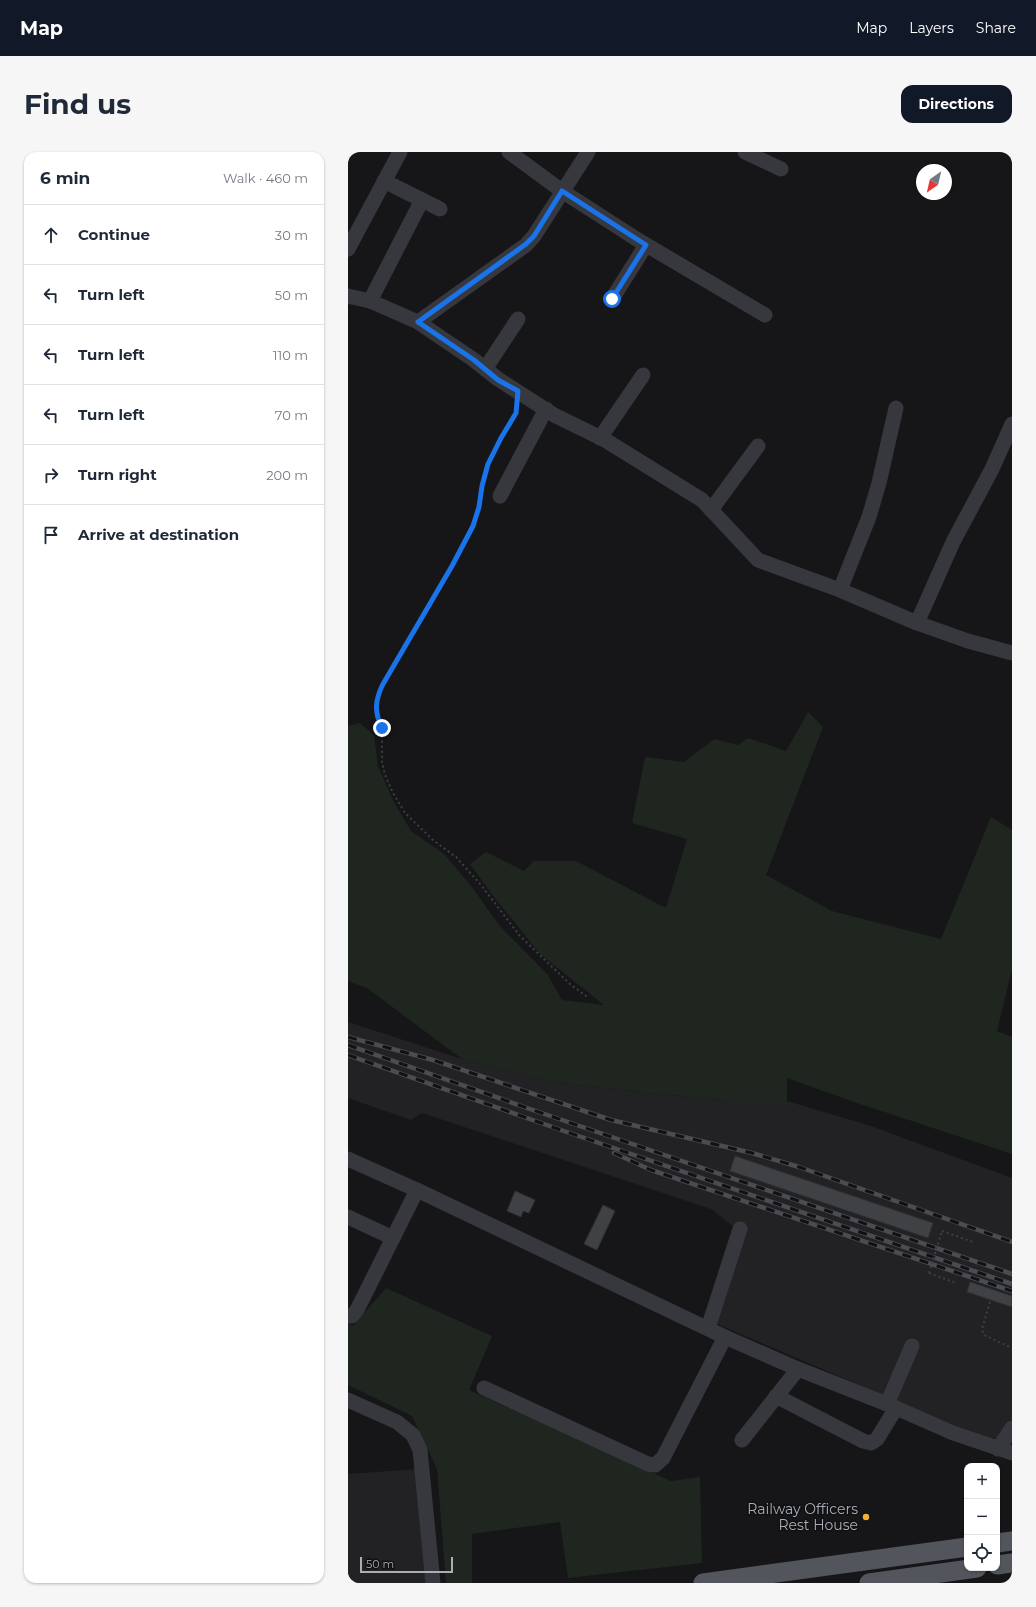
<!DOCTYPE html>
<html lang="en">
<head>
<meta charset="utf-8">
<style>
	:root { --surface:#fff; --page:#f6f6f7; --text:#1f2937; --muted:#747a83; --line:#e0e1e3; --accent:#111827 }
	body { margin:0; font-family:Montserrat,sans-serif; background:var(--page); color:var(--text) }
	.controls { position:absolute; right:12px; bottom:12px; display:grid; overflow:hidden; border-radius:8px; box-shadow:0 1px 3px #0004 }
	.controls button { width:36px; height:36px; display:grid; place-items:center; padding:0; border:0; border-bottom:1px solid var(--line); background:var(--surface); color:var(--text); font:20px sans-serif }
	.compass { position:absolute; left:568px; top:12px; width:36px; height:36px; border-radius:50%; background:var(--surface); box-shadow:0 1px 3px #0004; rotate:214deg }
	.scale { position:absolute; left:12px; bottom:10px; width:93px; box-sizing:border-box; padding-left:4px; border:2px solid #a8adb8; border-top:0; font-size:11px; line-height:14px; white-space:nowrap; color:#a8adb8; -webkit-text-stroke:3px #111113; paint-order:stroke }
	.stop { position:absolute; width:12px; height:12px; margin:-9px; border:3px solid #1a73e8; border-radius:50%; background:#fff }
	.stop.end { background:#1a73e8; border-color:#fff; box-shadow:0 1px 4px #0008 }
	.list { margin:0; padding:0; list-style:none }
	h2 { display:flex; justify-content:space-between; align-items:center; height:52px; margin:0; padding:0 16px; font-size:17px }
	h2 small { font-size:13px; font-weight:400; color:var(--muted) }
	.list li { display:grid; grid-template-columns:26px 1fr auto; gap:12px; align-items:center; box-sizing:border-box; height:60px; padding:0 16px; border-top:1px solid var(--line) }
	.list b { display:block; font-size:15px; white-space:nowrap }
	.list em { font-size:13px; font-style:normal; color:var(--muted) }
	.icon { flex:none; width:22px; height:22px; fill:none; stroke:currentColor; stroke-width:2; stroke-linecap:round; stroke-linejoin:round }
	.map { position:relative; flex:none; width:664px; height:1431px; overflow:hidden; border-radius:12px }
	header { display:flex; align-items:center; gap:24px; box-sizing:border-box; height:56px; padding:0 20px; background:var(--accent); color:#fff }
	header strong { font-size:19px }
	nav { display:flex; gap:22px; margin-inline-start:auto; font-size:14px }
	.intro { display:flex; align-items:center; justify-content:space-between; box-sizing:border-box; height:96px; padding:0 24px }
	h1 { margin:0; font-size:28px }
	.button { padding:10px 18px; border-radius:12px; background:var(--accent); color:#fff; font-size:14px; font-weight:700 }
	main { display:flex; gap:24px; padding:0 24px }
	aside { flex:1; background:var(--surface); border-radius:12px; box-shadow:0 1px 3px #0004 }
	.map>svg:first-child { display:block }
	.built { fill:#222225 }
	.green { fill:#1e261f }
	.building { fill:#404145; stroke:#303034 }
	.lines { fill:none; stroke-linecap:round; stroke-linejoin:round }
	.path { stroke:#3d3f44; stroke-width:2; stroke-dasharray:2 3; stroke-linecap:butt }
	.minor { stroke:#37383d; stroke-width:15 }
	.major { stroke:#53555c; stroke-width:19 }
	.rail-casing { stroke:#4a4c52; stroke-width:4.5 }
	.rail { stroke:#111113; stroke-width:3; stroke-dasharray:9; stroke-linecap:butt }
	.path-bridge { stroke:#3d3f44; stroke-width:2; stroke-dasharray:2 3; stroke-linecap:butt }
	.route { stroke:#1a73e8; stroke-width:5 }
	.poi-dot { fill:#f2b134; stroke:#111113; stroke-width:1.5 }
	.labels { text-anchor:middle; stroke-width:3; stroke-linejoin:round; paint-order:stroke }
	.poi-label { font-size:14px; fill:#a8adb8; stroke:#111113; text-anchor:end }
</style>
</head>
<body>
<header>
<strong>Map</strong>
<nav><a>Map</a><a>Layers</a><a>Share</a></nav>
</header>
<div class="intro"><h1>Find us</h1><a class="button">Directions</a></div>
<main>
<aside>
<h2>6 min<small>Walk · 460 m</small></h2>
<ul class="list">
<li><svg class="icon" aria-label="ahead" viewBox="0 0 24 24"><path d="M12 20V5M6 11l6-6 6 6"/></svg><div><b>Continue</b></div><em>30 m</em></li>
<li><svg class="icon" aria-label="left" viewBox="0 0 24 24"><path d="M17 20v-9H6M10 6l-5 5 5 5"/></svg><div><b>Turn left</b></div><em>50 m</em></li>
<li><svg class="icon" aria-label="left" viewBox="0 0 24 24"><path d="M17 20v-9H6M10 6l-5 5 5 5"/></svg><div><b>Turn left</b></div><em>110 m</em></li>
<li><svg class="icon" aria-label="left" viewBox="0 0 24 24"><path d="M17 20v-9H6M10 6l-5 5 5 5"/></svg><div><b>Turn left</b></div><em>70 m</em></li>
<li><svg class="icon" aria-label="right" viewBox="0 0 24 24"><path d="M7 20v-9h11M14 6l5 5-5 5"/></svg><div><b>Turn right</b></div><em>200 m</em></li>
<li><svg class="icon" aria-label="arrive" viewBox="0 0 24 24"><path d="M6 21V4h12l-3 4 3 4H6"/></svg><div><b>Arrive at destination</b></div></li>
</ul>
</aside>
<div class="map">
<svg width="664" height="1431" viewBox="0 0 664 1431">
	<rect width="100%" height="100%" fill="#161618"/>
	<g class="built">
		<path d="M0,870l114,37 95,24 172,18h58l84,25 141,52v264l-36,-7 -268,-115 30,-90 -27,-21 -289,-96 -11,7 -63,-22z"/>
		<path d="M70,1317l13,114h-83v-109z"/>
	</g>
	<g class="green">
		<path d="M460,560l15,15 -57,148 66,36 109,28 50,-122 21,13v139l-15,62 15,6v117l-158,-52 -67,-24v23h-58l-172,-18 -95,-24 -95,-71 -19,-7v-255l12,-3 14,12 4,32 17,37 16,27 33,23 28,33 27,38 49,50 14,25 42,5 -64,-51 -46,-57 -24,-33 16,-12 38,19 10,-10h42l90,47 21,-69 -55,-16 13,-66 39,5 30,-23 24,6 10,-7 38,13z"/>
		<path d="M38,1136l106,48 -23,54 202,91 29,-4 2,86 -134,15 -8,-56 -88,12v49h-26l-9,-114 -25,-53 -64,-31v-61l5,2z"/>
	</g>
	<g class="building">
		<path d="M387,1004l198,67 -5,15 -198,-67z"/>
		<path d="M167,1039l20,9 -6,13 -6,-2 -2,6 -14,-6z"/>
		<path d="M255,1053l12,6 -18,39 -13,-6z"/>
		<path d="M622,1130l42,14v11l-45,-15z"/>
	</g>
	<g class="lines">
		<g class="path">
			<path d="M169,254c-1,12 -9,20 -15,30 -5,8 -9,18 -13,27 -9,21 -8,44 -17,64 -28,59 -67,111 -95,169v22l5,10v34l3,13 8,18 12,20 28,27 23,17 25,28 39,51 51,49 18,13"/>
			<path d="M594,1079l31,11"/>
			<path d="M581,1121l27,10"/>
			<path d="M642,1150l-8,27 2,6 28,13"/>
		</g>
		<g class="minor">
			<path d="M161,0l53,39 76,49 127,75"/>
			<path d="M397,0l36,17"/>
			<path d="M36,29l56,28"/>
			<path d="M0,97l52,-97"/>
			<path d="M0,144l22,5 48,21 56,38 24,19 56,36 51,25 97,60 56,60 82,30 77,33 51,18 44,12"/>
			<path d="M264,147l34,-54"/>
			<path d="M22,149l52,-101"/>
			<path d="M70,170l108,-77 8,-9 54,-84"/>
			<path d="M137,217l33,-50"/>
			<path d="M252,286l43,-63"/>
			<path d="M152,344l46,-87"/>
			<path d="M363,358l47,-64"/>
			<path d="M492,438l29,-73 10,-34 17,-75"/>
			<path d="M569,471l36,-81 39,-73 20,-45"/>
			<path d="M0,1007l69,31 308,147 73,32 89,35 66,29 59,20"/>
			<path d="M0,1065l45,21"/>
			<path d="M0,1164h4l5,-6 60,-120"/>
			<path d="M360,1176l32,-99"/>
			<path d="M136,1236l164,76 7,1 8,-7 62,-121"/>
			<path d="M428,1244l87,45 8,2 6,-4 19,-31"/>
			<path d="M0,1248l49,22 16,13 7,15 13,133"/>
			<path d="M539,1252l25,-58"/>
			<path d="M394,1288l56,-71"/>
			<path d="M650,1297l14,-21"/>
		</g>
		<g class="major">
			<path d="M649,1391l15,-2"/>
			<path d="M649,1413l15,-2"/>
			<path d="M355,1431l264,-36"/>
			<path d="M521,1431l108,-15"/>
		</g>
		<g class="rail-casing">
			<g id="rail">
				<path d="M0,885l85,23 178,60 141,33 47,14 213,75"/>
				<path d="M0,893l182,64 482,165"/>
				<path d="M0,903l213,75 451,154"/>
				<path d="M266,1001l37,17 361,121"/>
			</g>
		</g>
		<use href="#rail" class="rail"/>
		<path class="path-bridge" d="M581,1121l13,-42"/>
	</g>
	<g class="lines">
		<path class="route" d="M34,576c-8,-16 -7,-28 1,-44l69,-118 21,-40 6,-19 3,-21 6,-22 13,-26 15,-25 2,-22 -20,-11 -24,-20 -56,-38 108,-78 8,-8 28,-45 84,54 -34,54"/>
	</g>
	<circle class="poi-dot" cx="518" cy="1365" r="4"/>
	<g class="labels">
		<g class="poi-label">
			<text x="510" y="1362">Railway Officers<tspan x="510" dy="16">Rest House</tspan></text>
		</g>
	</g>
</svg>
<div class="controls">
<button>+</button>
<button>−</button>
<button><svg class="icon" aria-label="locate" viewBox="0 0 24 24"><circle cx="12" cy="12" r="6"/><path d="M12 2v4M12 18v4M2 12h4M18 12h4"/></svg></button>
</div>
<svg class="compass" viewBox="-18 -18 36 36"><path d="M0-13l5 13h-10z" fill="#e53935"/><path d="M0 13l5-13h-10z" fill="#747a83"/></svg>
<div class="scale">50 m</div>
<div class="stop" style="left:264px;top:147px"></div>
<div class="stop end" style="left:34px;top:576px"></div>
</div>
</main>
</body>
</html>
